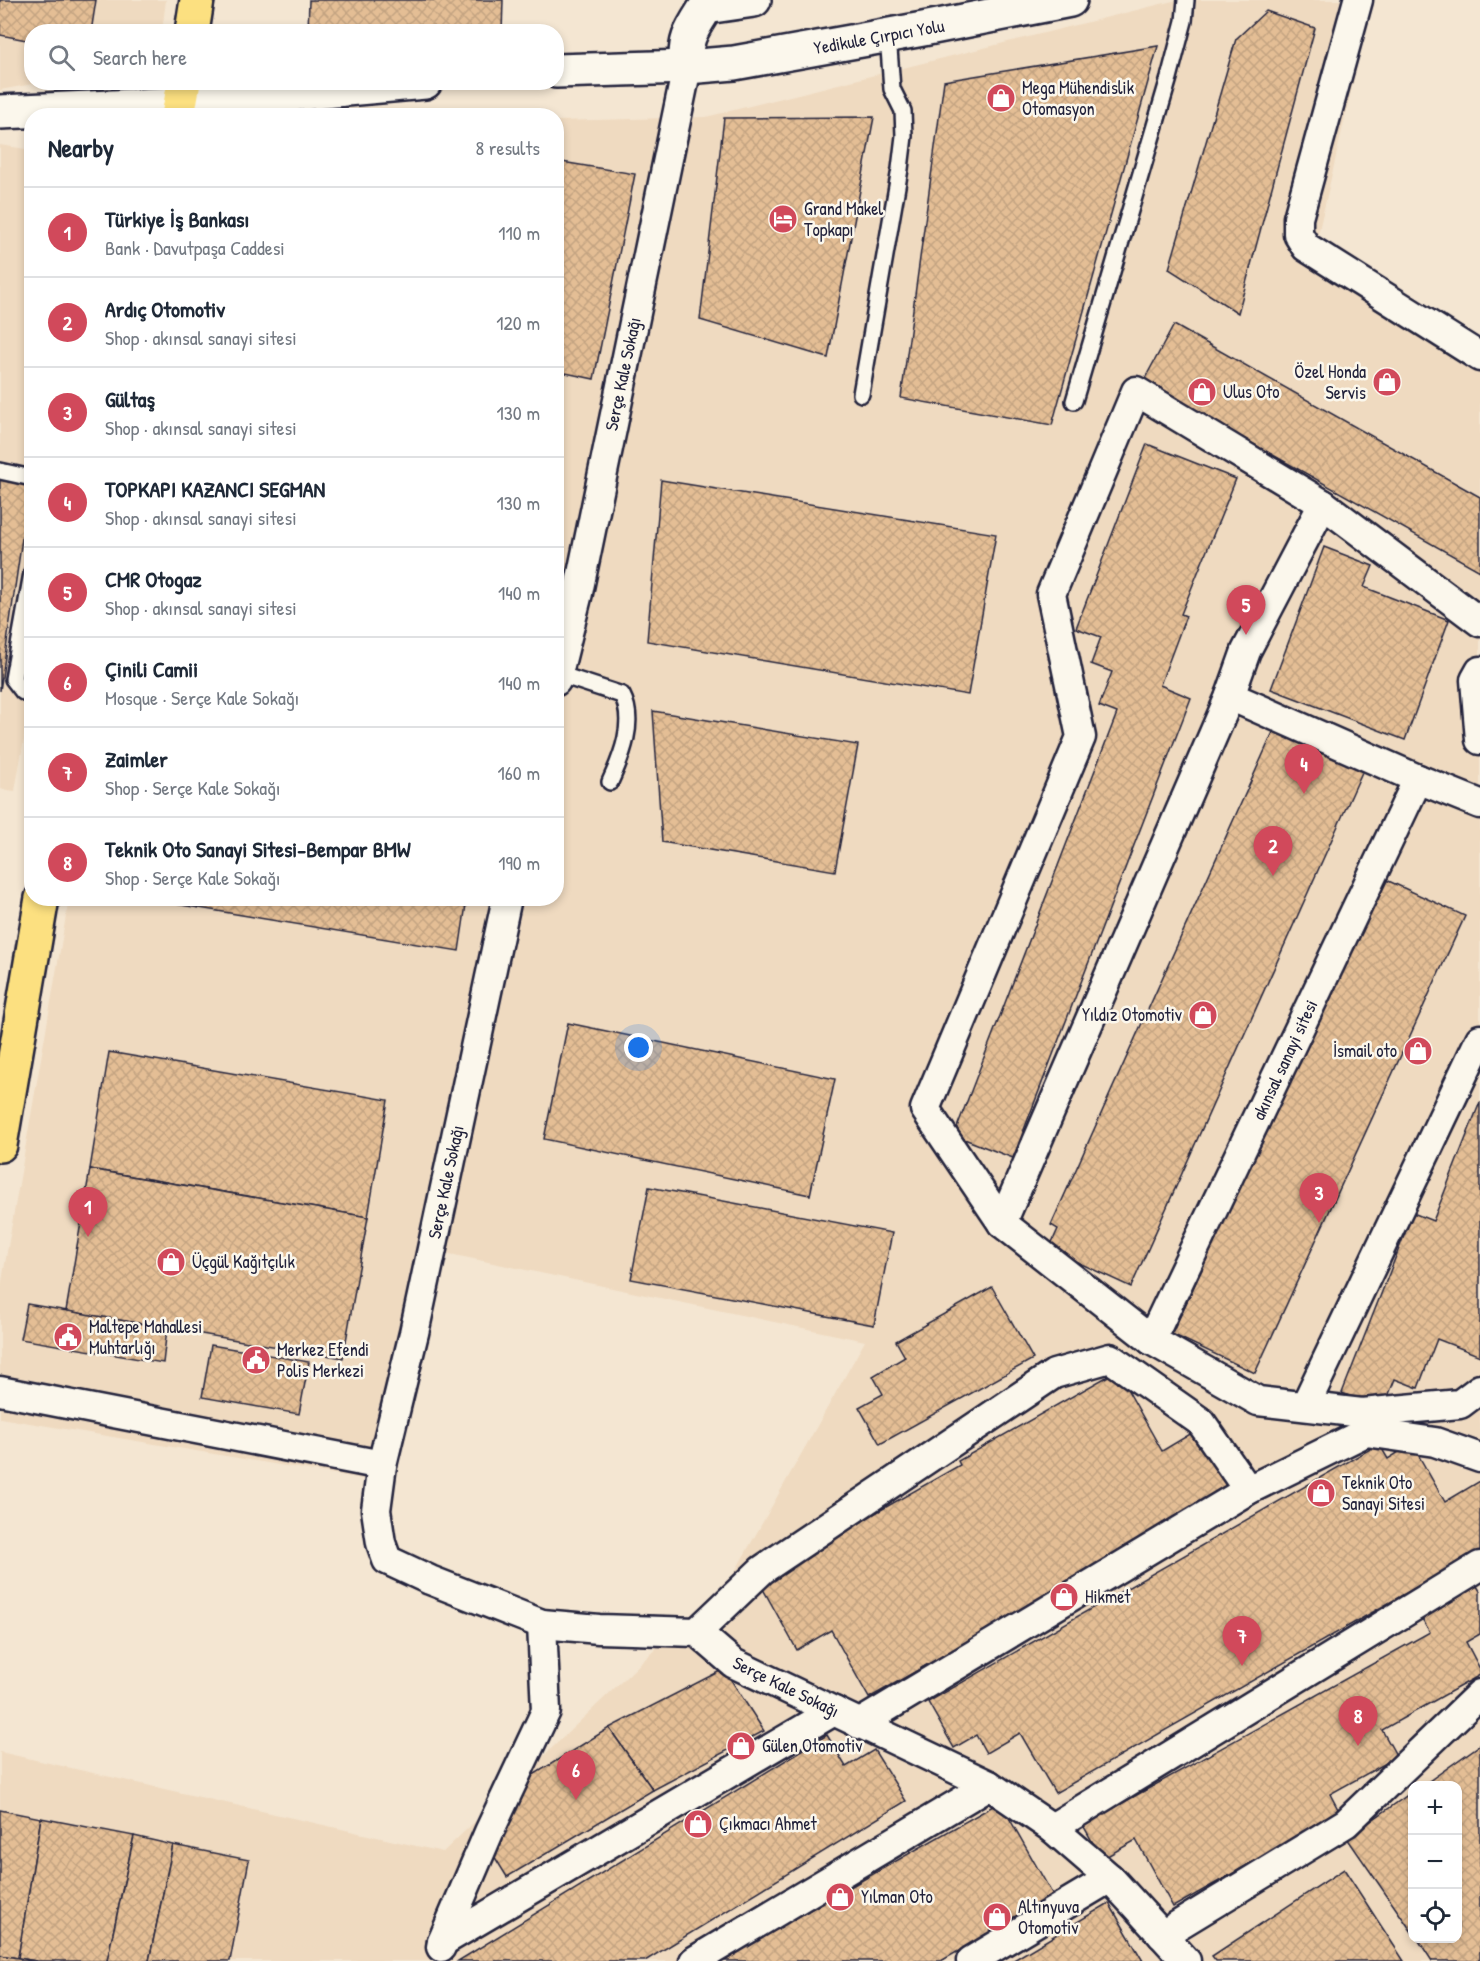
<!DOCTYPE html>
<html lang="en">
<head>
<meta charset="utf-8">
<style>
	:root { --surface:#fff; --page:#f6f6f7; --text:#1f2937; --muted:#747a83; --line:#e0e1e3; --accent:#d1495b }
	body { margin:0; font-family:"Patrick Hand",sans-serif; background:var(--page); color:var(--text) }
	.controls { position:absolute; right:18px; bottom:18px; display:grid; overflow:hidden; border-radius:12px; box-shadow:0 3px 9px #0003 }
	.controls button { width:54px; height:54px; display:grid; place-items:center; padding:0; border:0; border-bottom:2px solid var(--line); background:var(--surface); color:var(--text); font:30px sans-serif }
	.you { position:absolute; left:639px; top:1048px; width:21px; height:21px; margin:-15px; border:4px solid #fff; border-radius:50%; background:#1a73e8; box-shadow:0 0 0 9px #1a73e833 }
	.badge { display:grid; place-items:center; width:39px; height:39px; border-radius:50%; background:var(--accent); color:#fff; font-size:20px; font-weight:700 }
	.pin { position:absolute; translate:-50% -50px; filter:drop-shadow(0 2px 3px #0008) }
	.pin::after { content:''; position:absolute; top:32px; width:21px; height:18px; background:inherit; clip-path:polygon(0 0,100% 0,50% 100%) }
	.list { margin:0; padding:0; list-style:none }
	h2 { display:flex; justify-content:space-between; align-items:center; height:78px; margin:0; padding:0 24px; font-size:26px }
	h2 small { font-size:20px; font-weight:400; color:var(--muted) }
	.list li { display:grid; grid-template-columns:39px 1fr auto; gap:18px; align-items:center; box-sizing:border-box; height:90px; padding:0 24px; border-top:2px solid var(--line) }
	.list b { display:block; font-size:22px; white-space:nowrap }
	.list p { margin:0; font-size:20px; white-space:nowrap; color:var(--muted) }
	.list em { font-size:20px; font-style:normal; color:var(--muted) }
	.icon { flex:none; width:33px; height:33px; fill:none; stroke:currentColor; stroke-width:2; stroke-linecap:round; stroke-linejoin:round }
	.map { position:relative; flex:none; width:1480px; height:1961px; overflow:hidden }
	.search { position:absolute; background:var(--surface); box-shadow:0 3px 9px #0003; left:24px; top:24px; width:540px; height:66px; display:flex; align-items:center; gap:15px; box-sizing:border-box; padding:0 21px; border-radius:24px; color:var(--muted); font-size:22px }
	.panel { position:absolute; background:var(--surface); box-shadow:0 3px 9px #0003; left:24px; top:108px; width:540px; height:798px; border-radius:24px }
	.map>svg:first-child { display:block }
	.built { fill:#efdac0; fill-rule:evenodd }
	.building { fill:url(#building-cross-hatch); stroke:#22223b; stroke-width:1.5 }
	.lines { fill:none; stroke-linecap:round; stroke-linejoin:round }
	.service-casing { stroke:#22223b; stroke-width:20 }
	.minor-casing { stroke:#22223b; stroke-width:33 }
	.tertiary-casing { stroke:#22223b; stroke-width:38 }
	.secondary-casing { stroke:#22223b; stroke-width:38 }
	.primary-casing { stroke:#22223b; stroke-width:38 }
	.service { stroke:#fbf7ec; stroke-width:15 }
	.minor { stroke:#fbf7ec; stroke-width:28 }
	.tertiary { stroke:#fbf7ec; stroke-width:33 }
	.secondary { stroke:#fbf7ec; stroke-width:33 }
	.primary { stroke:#fce080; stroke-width:33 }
	.labels { text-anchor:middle; stroke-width:5; stroke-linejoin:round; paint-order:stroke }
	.street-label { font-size:18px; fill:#22223b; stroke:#fbf7ec }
	.poi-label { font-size:18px; fill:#22223b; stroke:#fbf7ec; text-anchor:start }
</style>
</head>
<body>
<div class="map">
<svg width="1480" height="1961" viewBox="0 0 1480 1961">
	<defs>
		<pattern id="building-cross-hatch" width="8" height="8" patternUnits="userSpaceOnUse" patternTransform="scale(1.5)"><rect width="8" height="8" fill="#e4be95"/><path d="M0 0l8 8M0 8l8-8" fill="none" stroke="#c3a381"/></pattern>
	</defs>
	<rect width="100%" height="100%" fill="#f4e6d2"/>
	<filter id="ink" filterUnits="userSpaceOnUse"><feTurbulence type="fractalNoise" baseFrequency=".0167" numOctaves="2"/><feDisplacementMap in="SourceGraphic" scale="12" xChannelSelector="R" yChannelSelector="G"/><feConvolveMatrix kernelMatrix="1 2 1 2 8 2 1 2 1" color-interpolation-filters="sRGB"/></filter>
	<g filter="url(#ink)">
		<g class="built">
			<path d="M0,0h166l-4,31 -130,1v50l6,1 -38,7z"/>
			<path d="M1177,0h195l-55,239 163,100v1622h-1480v-209l443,100 290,-277 132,-234 -420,-88 -70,228 -375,-63v-126l69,-393 487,-1 1,-777 149,-4zM1412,1786h46v152h-46z"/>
			<path d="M0,145l32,5v543l-17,98 -15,-2z"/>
		</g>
		<g class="building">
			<path d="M0,0h96l-5,32h-59v9l-32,-6z"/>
			<path d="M309,0h194l-1,32h-194z"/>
			<path d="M1266,11l49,17 -77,285 -69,-44 67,-230z"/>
			<path d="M1158,46l-106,379 -151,-27 43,-317z"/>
			<path d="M874,117l-46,241 -128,-38 24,-202z"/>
			<path d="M556,161l79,13 -41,205 -38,-8z"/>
			<path d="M1174,325l306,172v74l-337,-189z"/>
			<path d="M1147,444l89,35 -55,135 5,2 -26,69 31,13 -178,460 -59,-23 163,-422 -18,-7 13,-34 -21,-8 10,-27 -25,-9z"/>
			<path d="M0,479l30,4 -30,208z"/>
			<path d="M661,480l335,54 -28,161 -321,-54z"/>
			<path d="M1324,547l49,19 -9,21 85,33 -44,120 -134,-51z"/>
			<path d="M653,711l205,34 -23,126 -173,-29z"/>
			<path d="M1274,730l89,40 -232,517 -82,-38 9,-20 -7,-4z"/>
			<path d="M1382,878l83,38 -210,457 -83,-39z"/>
			<path d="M139,898h328l-8,53z"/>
			<path d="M568,1023l267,56 -25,116 -266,-56z"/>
			<path d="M109,1052l279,48 -20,117 -278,-48z"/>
			<path d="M1480,1102v254l-43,-17 -19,49 -23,-9 -12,30 -41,-16 71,-180 20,8z"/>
			<path d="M90,1169l278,48 -25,141 -277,-47z"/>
			<path d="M649,1187l243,46 -18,92 -243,-46z"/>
			<path d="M992,1287l41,72 -153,85 -21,-37 24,-13 -10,-18 32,-19 -9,-16z"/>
			<path d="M27,1304l140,24 -4,35 -143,-24z"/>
			<path d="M211,1345l98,17 -10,52 -97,-17z"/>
			<path d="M1117,1371l45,80 35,-21 35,61 -363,207 -38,-68 -34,20 -39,-70 202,-115 -2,-4z"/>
			<path d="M1379,1444l9,15 24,-15 33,58 35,-21v70l-425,242 -35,-60 -34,20 -10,-18 -22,13 -26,-46z"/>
			<path d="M1477,1586l3,5v43l-14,8 14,27v6l-98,55 15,27 -67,37 10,19 -167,94 -37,-67 -34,19 -19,-34 347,-193 -9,-15z"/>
			<path d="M724,1669l40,62 -111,59 -44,-62z"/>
			<path d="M609,1728l44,62 -146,87 -16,-26 39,-74z"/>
			<path d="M827,1735l19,32 28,-17 32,51 -261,160h-187z"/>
			<path d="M1480,1745v216h-48l-15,-23h41v-152h-36z"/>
			<path d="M1412,1792v140l-65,-94z"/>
			<path d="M1000,1802l54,95 -113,64h-221z"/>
			<path d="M0,1810l41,8 -23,140 -18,-3z"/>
			<path d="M41,1818l93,18 -27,125h-71l-18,-3z"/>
			<path d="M134,1836l39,9 -24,116h-42z"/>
			<path d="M173,1845l76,15 -19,101h-81z"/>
			<path d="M1344,1869l60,92h-188l-4,-5z"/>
			<path d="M1109,1903l34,58h-131z"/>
			<path d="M0,1955l36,6h-36z"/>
		</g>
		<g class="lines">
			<g class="service-casing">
				<g id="service">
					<path d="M861,394l39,-225 4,-33 -1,-25 -11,-22 -4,-54"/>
					<path d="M1074,401l95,-323 15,-57 2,-21"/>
					<path d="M0,471l32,7"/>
					<path d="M32,573l-19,106 10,13 9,3"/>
					<path d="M558,674l64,21c14,26 0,61 -12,87"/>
				</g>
			</g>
			<g class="minor-casing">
				<g id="minor">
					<path d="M1358,0l-60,218v16l8,13 174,110"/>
					<path d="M1323,504l-77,147 -16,45 188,83 62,25"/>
					<path d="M1480,622l-157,-118 -187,-113 -85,203 30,143 -156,372 77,114 149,117 107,61 104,12 98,-9 20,-15"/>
					<path d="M1480,671l-5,9 5,60"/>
					<path d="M556,681l22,-88 109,-526"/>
					<path d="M507,898l-93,435 -32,132 -6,45 5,33 6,17 43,20 112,44 57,5 98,3 36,31 256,122 63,43 58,50 76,83"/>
					<path d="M1002,1223l228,-527"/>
					<path d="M1151,1340l267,-561"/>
					<path d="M0,1391l382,74"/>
					<path d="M1305,1406l175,-367"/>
					<path d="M697,1632l65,-62 292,-196 56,-16 91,64 47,68"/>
					<path d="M859,1724l389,-234 118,-58 69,10 45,16"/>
					<path d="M1052,1828l428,-262"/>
					<path d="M1162,1935l184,-112 134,-129"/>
					<path d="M442,1942l392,-231"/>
					<path d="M441,1947l1,-5 47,-110 57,-121 -4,-87"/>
					<path d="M694,1961l295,-176"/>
					<path d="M971,1961l139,-83"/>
				</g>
			</g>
			<g class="tertiary-casing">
				<g id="tertiary">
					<path d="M687,67c-4,-27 5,-38 19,-60l48,-7"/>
					<path d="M556,71l131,-4 47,-4 189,-34 147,-29"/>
					<path d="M180,104l245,-22"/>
				</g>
			</g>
			<g class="secondary-casing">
				<path id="secondary" d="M0,112l180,-8"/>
			</g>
			<g class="primary-casing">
				<g id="primary">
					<path d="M192,32l5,-32"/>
					<path d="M178,116l6,-34"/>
					<path d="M0,1145l42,-247"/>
				</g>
			</g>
			<use href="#service" class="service"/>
			<use href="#minor" class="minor"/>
			<use href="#tertiary" class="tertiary"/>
			<use href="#secondary" class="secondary"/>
			<use href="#primary" class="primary"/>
		</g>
	</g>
	<defs>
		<g id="shop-disc" transform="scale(1.5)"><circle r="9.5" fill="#d1495b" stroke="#fbf7ec"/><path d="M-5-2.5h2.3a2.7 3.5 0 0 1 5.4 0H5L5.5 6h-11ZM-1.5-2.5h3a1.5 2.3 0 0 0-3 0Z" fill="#fff"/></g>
		<g id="hotel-disc" transform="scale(1.5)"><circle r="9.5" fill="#d1495b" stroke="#fbf7ec"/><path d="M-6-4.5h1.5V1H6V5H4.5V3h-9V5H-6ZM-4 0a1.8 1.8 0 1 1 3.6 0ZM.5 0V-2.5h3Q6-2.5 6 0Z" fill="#fff"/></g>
		<g id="civic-disc" transform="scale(1.5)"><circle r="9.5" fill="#d1495b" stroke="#fbf7ec"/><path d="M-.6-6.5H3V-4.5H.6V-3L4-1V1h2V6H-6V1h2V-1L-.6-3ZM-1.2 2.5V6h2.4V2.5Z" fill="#fff"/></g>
	</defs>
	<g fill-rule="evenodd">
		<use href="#shop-disc" x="1001" y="98"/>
		<use href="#hotel-disc" x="783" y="219"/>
		<use href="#shop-disc" x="1387" y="382"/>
		<use href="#shop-disc" x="1202" y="392"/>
		<use href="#shop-disc" x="1203" y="1015"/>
		<use href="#shop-disc" x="1418" y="1051"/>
		<use href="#shop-disc" x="171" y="1262"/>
		<use href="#civic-disc" x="68" y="1337"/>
		<use href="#civic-disc" x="256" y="1360"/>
		<use href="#shop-disc" x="1321" y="1493"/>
		<use href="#shop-disc" x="1064" y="1597"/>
		<use href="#shop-disc" x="741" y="1746"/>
		<use href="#shop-disc" x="698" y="1824"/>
		<use href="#shop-disc" x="840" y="1897"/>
		<use href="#shop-disc" x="997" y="1917"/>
	</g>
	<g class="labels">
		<g class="street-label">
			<text transform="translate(879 37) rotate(-10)" y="6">Yedikule Çırpıcı Yolu</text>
			<text transform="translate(623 374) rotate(-78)" y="6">Serçe Kale Sokağı</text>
			<text transform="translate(1285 1060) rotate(-65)" y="6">akınsal sanayi sitesi</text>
			<text transform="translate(446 1182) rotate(-78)" y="6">Serçe Kale Sokağı</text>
			<text transform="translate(786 1687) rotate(26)" y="6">Serçe Kale Sokağı</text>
		</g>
		<g class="poi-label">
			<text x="1022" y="94">Mega Mühendislik<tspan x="1022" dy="21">Otomasyon</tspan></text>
			<text x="804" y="215">Grand Makel<tspan x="804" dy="21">Topkapı</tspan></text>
			<text x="1366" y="378" text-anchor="end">Özel Honda<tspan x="1366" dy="21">Servis</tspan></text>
			<text x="1223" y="398">Ulus Oto</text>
			<text x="1182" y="1021" text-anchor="end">Yıldız Otomotiv</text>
			<text x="1397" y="1057" text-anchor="end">İsmail oto</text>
			<text x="192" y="1268">Üçgül Kağıtçılık</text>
			<text x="89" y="1333">Maltepe Mahallesi<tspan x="89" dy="21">Muhtarlığı</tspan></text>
			<text x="277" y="1356">Merkez Efendi<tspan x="277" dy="21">Polis Merkezi</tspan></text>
			<text x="1342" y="1489">Teknik Oto<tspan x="1342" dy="21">Sanayi Sitesi</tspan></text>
			<text x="1085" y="1603">Hikmet</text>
			<text x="762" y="1752">Gülen Otomotiv</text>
			<text x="719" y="1830">Çıkmacı Ahmet</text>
			<text x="861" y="1903">Yılman Oto</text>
			<text x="1018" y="1913">Altınyuva<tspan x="1018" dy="21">Otomotiv</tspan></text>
		</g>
	</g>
</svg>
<div class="controls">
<button>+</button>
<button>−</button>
<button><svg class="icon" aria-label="locate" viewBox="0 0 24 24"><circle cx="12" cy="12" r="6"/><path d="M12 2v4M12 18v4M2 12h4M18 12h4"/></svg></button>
</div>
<div class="you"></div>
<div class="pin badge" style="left:88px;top:1237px">1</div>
<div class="pin badge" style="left:1273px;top:876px">2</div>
<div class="pin badge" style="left:1319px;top:1223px">3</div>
<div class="pin badge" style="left:1304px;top:794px">4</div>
<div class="pin badge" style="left:1246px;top:635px">5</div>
<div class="pin badge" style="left:576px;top:1800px">6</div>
<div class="pin badge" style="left:1242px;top:1666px">7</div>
<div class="pin badge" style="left:1358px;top:1746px">8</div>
<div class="search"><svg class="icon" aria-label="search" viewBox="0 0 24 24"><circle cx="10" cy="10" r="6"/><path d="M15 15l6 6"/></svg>Search here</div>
<section class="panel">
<h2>Nearby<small>8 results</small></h2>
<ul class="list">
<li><span class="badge">1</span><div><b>Türkiye İş Bankası</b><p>Bank · Davutpaşa Caddesi</p></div><em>110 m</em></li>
<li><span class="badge">2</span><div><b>Ardıç Otomotiv</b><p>Shop · akınsal sanayi sitesi</p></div><em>120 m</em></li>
<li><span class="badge">3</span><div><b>Gültaş</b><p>Shop · akınsal sanayi sitesi</p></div><em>130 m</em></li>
<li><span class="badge">4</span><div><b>TOPKAPI KAZANCI SEGMAN</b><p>Shop · akınsal sanayi sitesi</p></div><em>130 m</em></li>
<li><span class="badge">5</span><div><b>CMR Otogaz</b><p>Shop · akınsal sanayi sitesi</p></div><em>140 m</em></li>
<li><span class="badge">6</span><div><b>Çinili Camii</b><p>Mosque · Serçe Kale Sokağı</p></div><em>140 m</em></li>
<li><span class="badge">7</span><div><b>Zaimler</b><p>Shop · Serçe Kale Sokağı</p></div><em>160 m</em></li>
<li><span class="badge">8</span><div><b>Teknik Oto Sanayi Sitesi-Bempar BMW</b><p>Shop · Serçe Kale Sokağı</p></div><em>190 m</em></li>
</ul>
</section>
</div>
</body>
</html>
